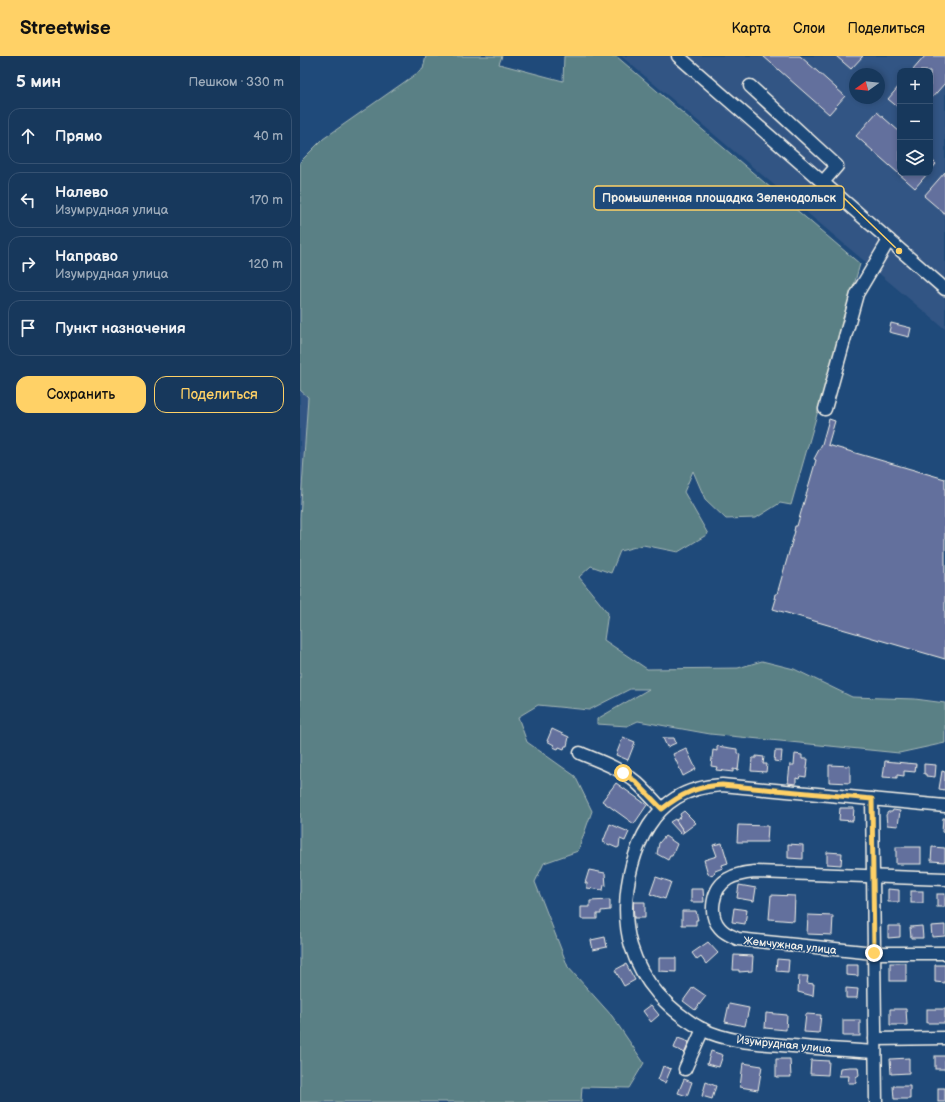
<!DOCTYPE html>
<html lang="ru">
<head>
<meta charset="utf-8">
<style>
	:root { --surface:#17385c; --page:#203f62; --text:#f1f3f6; --muted:#9eacbb; --line:#365272; --accent:#ffd166 }
	body { margin:0; font-family:"Balsamiq Sans",sans-serif; background:var(--page); color:var(--text) }
	.controls { position:absolute; right:12px; top:12px; display:grid; overflow:hidden; border-radius:8px; box-shadow:0 2px 6px #0003 }
	.controls button { width:36px; height:36px; display:grid; place-items:center; padding:0; border:0; border-bottom:1px solid var(--line); background:var(--surface); color:var(--text); font:20px sans-serif }
	.compass { position:absolute; left:549px; top:12px; width:36px; height:36px; border-radius:50%; background:var(--surface); box-shadow:0 2px 6px #0003; rotate:255deg }
	.stop { position:absolute; width:12px; height:12px; margin:-9px; border:3px solid #ffd166; border-radius:50%; background:#fff }
	.stop.end { background:#ffd166; border-color:#fff; box-shadow:0 1px 4px #0008 }
	.list { margin:0; padding:0; list-style:none }
	h2 { display:flex; justify-content:space-between; align-items:center; height:52px; margin:0; padding:0 16px; font-size:17px }
	h2 small { font-size:13px; font-weight:400; color:var(--muted) }
	.list li { display:grid; grid-template-columns:26px 1fr auto; gap:12px; align-items:center; box-sizing:border-box; height:56px; margin:0 8px 8px; padding:0 8px; border:1px solid var(--line); border-radius:12px }
	.list b { display:block; font-size:15px; white-space:nowrap }
	.list p { margin:0; font-size:13px; white-space:nowrap; color:var(--muted) }
	.list em { font-size:13px; font-style:normal; color:var(--muted) }
	.actions { display:flex; gap:8px; padding:12px 16px }
	.actions a { flex:1; padding:9px 0; border:1px solid var(--accent); border-radius:12px; text-align:center; font-size:14px; color:var(--accent) }
	.actions .main { background:var(--accent); color:#111 }
	.icon { flex:none; width:22px; height:22px; fill:none; stroke:currentColor; stroke-width:2; stroke-linecap:round; stroke-linejoin:round }
	.map { position:relative; flex:none; width:645px; height:1046px; overflow:hidden }
	header { display:flex; align-items:center; gap:24px; box-sizing:border-box; height:56px; padding:0 20px; background:var(--accent); color:#111 }
	header strong { font-size:19px }
	nav { display:flex; gap:22px; margin-inline-start:auto; font-size:14px }
	main { display:flex }
	aside { flex:1; background:var(--surface) }
	.map>svg:first-child { display:block }
	.built { fill:#335584; fill-rule:evenodd }
	.green { fill:#5a8085; stroke:#a7b8b6 }
	.building { fill:#63709d; stroke:#f4f1e8 }
	.lines { fill:none; stroke-linecap:round; stroke-linejoin:round }
	.minor-casing { stroke:#f4f1e8; stroke-width:15 }
	.minor { stroke:#1f4a7a; stroke-width:12 }
	.route { stroke:#ffd166; stroke-width:5 }
	.labels { text-anchor:middle; stroke-width:3; stroke-linejoin:round; paint-order:stroke }
	.street-label { font-size:11px; fill:#f4f1e8; stroke:#1f4a7a }
	.leader { fill:none; stroke:#ffd166; stroke-width:1.5 }
	.callout-dot { fill:#ffd166; stroke:#1f4a7a; stroke-width:1.5 }
	.callout { fill:#1f4a7a; stroke:#ffd166; stroke-width:1.5 }
	.callout-label { font-size:12px; text-anchor:middle; font-weight:bold; fill:#f4f1e8 }
</style>
</head>
<body>
<header>
<strong>Streetwise</strong>
<nav><a>Карта</a><a>Слои</a><a>Поделиться</a></nav>
</header>
<main>
<aside>
<h2>5 мин<small>Пешком · 330 m</small></h2>
<ul class="list">
<li><svg class="icon" aria-label="ahead" viewBox="0 0 24 24"><path d="M12 20V5M6 11l6-6 6 6"/></svg><div><b>Прямо</b></div><em>40 m</em></li>
<li><svg class="icon" aria-label="left" viewBox="0 0 24 24"><path d="M17 20v-9H6M10 6l-5 5 5 5"/></svg><div><b>Налево</b><p>Изумрудная улица</p></div><em>170 m</em></li>
<li><svg class="icon" aria-label="right" viewBox="0 0 24 24"><path d="M7 20v-9h11M14 6l5 5-5 5"/></svg><div><b>Направо</b><p>Изумрудная улица</p></div><em>120 m</em></li>
<li><svg class="icon" aria-label="arrive" viewBox="0 0 24 24"><path d="M6 21V4h12l-3 4 3 4H6"/></svg><div><b>Пункт назначения</b></div></li>
</ul>
<div class="actions"><a class="main">Сохранить</a><a>Поделиться</a></div>
</aside>
<div class="map">
<svg width="645" height="1046" viewBox="0 0 645 1046">
	<rect width="100%" height="100%" fill="#1f4a7a"/>
	<filter id="ink" filterUnits="userSpaceOnUse"><feTurbulence type="fractalNoise" baseFrequency=".025" numOctaves="2"/><feDisplacementMap in="SourceGraphic" scale="8" xChannelSelector="R" yChannelSelector="G"/><feConvolveMatrix kernelMatrix="1 2 1 2 8 2 1 2 1" color-interpolation-filters="sRGB"/></filter>
	<g filter="url(#ink)">
		<g class="built">
			<path d="M321,0h324v273zM600,15h30v102h-30zM555,18h24v24h-24z"/>
			<path d="M0,334l8,7 -8,121z"/>
		</g>
		<path class="green" d="M126,0h76l-3,8 64,17 1,-25h52l244,208 -69,241 -11,-2 -24,15 -30,1 -21,-20 -12,-28 -9,21 24,42 -30,18 -35,-7 -23,6 -9,22 -20,-7 -12,11 29,36 -4,27 43,29 91,-1 24,-7 32,8 58,28 63,2 30,4v40l-46,10 -189,-19 -72,-13 -11,5 -30,-2v-5l52,-30h-19l-41,21 -51,-5 -20,12 9,25 48,34 17,35 -14,40 -34,12 -9,19 33,85 44,49 32,47 -15,25 -47,-1 -1,15h-281v-584l8,-121 -8,-7v-228l23,-23 100,-70z"/>
		<g class="building">
			<path d="M463,0h37l45,40 -16,18z"/>
			<path d="M536,0h27l-12,13z"/>
			<path d="M625,0h20v27l-15,17v-29h-18z"/>
			<path d="M600,29v24l-12,-10z"/>
			<path d="M577,56l23,20v41h28l-13,15 -59,-52z"/>
			<path d="M630,102l6,6 -6,7z"/>
			<path d="M645,116v42l-21,-18z"/>
			<path d="M591,267l20,5 -2,9 -20,-5z"/>
			<path d="M529,363l6,2 -7,24 117,34v180l-172,-50 3,-10h-2l1,-5h2l18,-63h-1l1,-5h2l19,-66 -2,-1 8,-15z"/>
			<path d="M252,673l17,8 -2,9h-2l-1,3 -5,-2 -1,2 -5,-2 1,-2 -7,-4z"/>
			<path d="M323,681l12,5 -7,18 -12,-5z"/>
			<path d="M363,682h11l2,5 -9,4z"/>
			<path d="M417,690l20,3v4l3,1 -2,16 -5,-1v3l-17,-2 1,-3 -6,-1 2,-16 4,1z"/>
			<path d="M386,692l10,21 -13,7 -10,-22z"/>
			<path d="M475,695h7l-1,11 -7,-1z"/>
			<path d="M495,698l7,1v4h6l-2,18 -6,-1 -1,3 -3,-1v6l-8,-1 2,-18h4z"/>
			<path d="M456,700l8,1 -1,7h4l-1,8 -15,-1 1,-13h4z"/>
			<path d="M585,705l31,3 -1,8 -11,-1v5l-7,-1v3l-14,-1z"/>
			<path d="M624,708l12,1 -1,12 -9,-1v-2h-2z"/>
			<path d="M529,709l21,1v17l-21,-1z"/>
			<path d="M642,715l3,1v18l-6,-1z"/>
			<path d="M316,727l31,22 -13,19 -32,-23z"/>
			<path d="M540,752h14l-1,13 -14,-1z"/>
			<path d="M593,754l7,1 -2,15 -11,-1 -1,-10 2,-3h4z"/>
			<path d="M384,755l12,12 -12,9 -8,-12 5,-3 -1,-3z"/>
			<path d="M643,762h2v15l-3,-1z"/>
			<path d="M375,763l9,13 -3,2 -11,-12z"/>
			<path d="M310,768l19,8 -4,9 -5,-2 -1,8 -2,1 -14,-6z"/>
			<path d="M438,769l30,1 -1,16h-30z"/>
			<path d="M365,780l12,8 -5,12h-2l-2,4 -11,-6 2,-11z"/>
			<path d="M422,787l6,20 -6,2 1,3 -8,3 -1,3 -4,1 -2,-1 -4,-14 13,-4 -4,-11z"/>
			<path d="M488,788l15,1v14l-15,-1z"/>
			<rect x="596" y="791" width="25" height="17"/>
			<path d="M632,791l13,1v14l-14,-1z"/>
			<path d="M527,796l15,1 -1,12 -14,-1z"/>
			<path d="M289,814l16,3 1,13 -2,-1 -1,5 -16,-2v-5h-2z"/>
			<path d="M356,821l15,5 -6,17 -15,-5z"/>
			<path d="M439,829l17,3 -2,13 -17,-3z"/>
			<path d="M391,833h12l1,13h-13z"/>
			<path d="M588,833l11,1v12h-11z"/>
			<rect x="611" y="835" width="12" height="12"/>
			<rect x="637" y="838" width="8" height="13"/>
			<path d="M471,839l24,1 -1,25 -25,-2z"/>
			<path d="M310,844v10l-9,1v3h-4v5h-16v-12h9v-6z"/>
			<path d="M333,846h12v16h-11z"/>
			<path d="M434,852l13,2 -2,14 -13,-2z"/>
			<path d="M382,855h14l2,9h-2v5h-14z"/>
			<path d="M508,859l25,1 -1,19 -25,-1z"/>
			<path d="M645,869v11l-13,1 -1,-11z"/>
			<path d="M588,870h12v11l-12,1z"/>
			<path d="M622,870l1,12h-12l-1,-11z"/>
			<path d="M305,881l2,10 -14,3 -2,-10z"/>
			<path d="M408,886l10,11 -12,11 -5,-7 -4,3 -5,-7z"/>
			<path d="M434,899l19,1 -1,15 -13,1v-2h-6z"/>
			<path d="M359,902h17v14l-17,-1z"/>
			<path d="M477,903l12,1 -1,12 -12,-1z"/>
			<rect x="590" y="907" width="16" height="18"/>
			<path d="M326,908l9,16 -11,6 -9,-16z"/>
			<path d="M546,909h12v11l-12,-1z"/>
			<path d="M635,909h10v18l-10,-1z"/>
			<path d="M499,920h9l-1,7 7,1 -1,12 -15,-4z"/>
			<path d="M393,931l13,9 -11,14 -12,-9z"/>
			<path d="M546,932l12,1 -1,9h-11z"/>
			<path d="M429,948l20,4 -4,18 -20,-4z"/>
			<path d="M351,949l8,10 -8,7 -8,-11z"/>
			<path d="M590,953h16l1,16h-17z"/>
			<rect x="627" y="953" width="18" height="14"/>
			<path d="M466,957l21,2 -1,15 -21,-2z"/>
			<path d="M506,958l15,1 -2,18 -15,-1z"/>
			<rect x="543" y="964" width="17" height="16"/>
			<path d="M378,982l11,4 -4,11 -11,-5z"/>
			<path d="M411,995l12,4 -4,12 -12,-3z"/>
			<rect x="635" y="1000" width="10" height="13"/>
			<path d="M609,1002v15l-18,1 -1,-15z"/>
			<path d="M476,1003h14l1,18h-15z"/>
			<path d="M511,1004l18,1 -1,14 -18,-1z"/>
			<path d="M443,1007l19,3 -4,24 -18,-3z"/>
			<path d="M363,1010l8,3 -6,14 -7,-3z"/>
			<path d="M549,1011h9l1,8 -3,2v6h-8l1,-7h-10l1,-8z"/>
			<path d="M384,1023l8,3 -5,14 -9,-3z"/>
			<path d="M406,1026l10,4 -4,13 -10,-3z"/>
			<path d="M593,1030h17v13h-16z"/>
			<rect x="638" y="1032" width="7" height="14"/>
		</g>
		<g class="lines">
			<g class="minor-casing">
				<g id="minor">
					<path d="M378,0l267,233"/>
					<path d="M450,30l87,80 -14,16"/>
					<path d="M525,353l32,-115 32,-54"/>
					<path d="M280,697c19,8 40,15 56,29 9,8 18,18 26,27"/>
					<path d="M572,743l4,303"/>
					<path d="M645,823l-190,-7c-9,1 -19,2 -27,7 -16,9 -20,36 -8,49 5,6 12,8 18,11l136,14h71"/>
					<path d="M575,983l70,-1"/>
					<path d="M575,996c-31,-2 -62,-4 -94,-7 -26,-2 -56,-4 -79,-16 -33,-18 -60,-47 -71,-83 -14,-46 2,-122 45,-148 14,-9 30,-12 46,-13l223,21"/>
					<path d="M385,1013l18,-40"/>
				</g>
			</g>
			<use href="#minor" class="minor"/>
		</g>
	</g>
	<g class="lines" filter="url(#ink)">
		<path class="route" d="M323,717l12,8 27,28c19,-15 36,-23 60,-24l150,14 2,154"/>
	</g>
	<g class="labels">
		<g class="street-label">
			<text transform="translate(490 889) rotate(6)" y="4">Жемчужная улица</text>
			<text transform="translate(484 988) rotate(6)" y="4">Изумрудная улица</text>
		</g>
	</g>
	<path class="leader" d="M599 195L544 142"/>
	<circle class="callout-dot" cx="599" cy="195" r="4"/>
	<rect class="callout" x="294" y="130" width="250" height="24" rx="4"/>
	<g class="callout-label">
		<text x="419" y="146">Промышленная площадка Зеленодольск</text>
	</g>
</svg>
<div class="controls">
<button>+</button>
<button>−</button>
<button><svg class="icon" aria-label="layers" viewBox="0 0 24 24"><path d="M12 4l9 5-9 5-9-5zM3 14l9 5 9-5"/></svg></button>
</div>
<svg class="compass" viewBox="-18 -18 36 36"><path d="M0-13l5 13h-10z" fill="#e53935"/><path d="M0 13l5-13h-10z" fill="#9eacbb"/></svg>
<div class="stop" style="left:323px;top:717px"></div>
<div class="stop end" style="left:574px;top:897px"></div>
</div>
</main>
</body>
</html>
